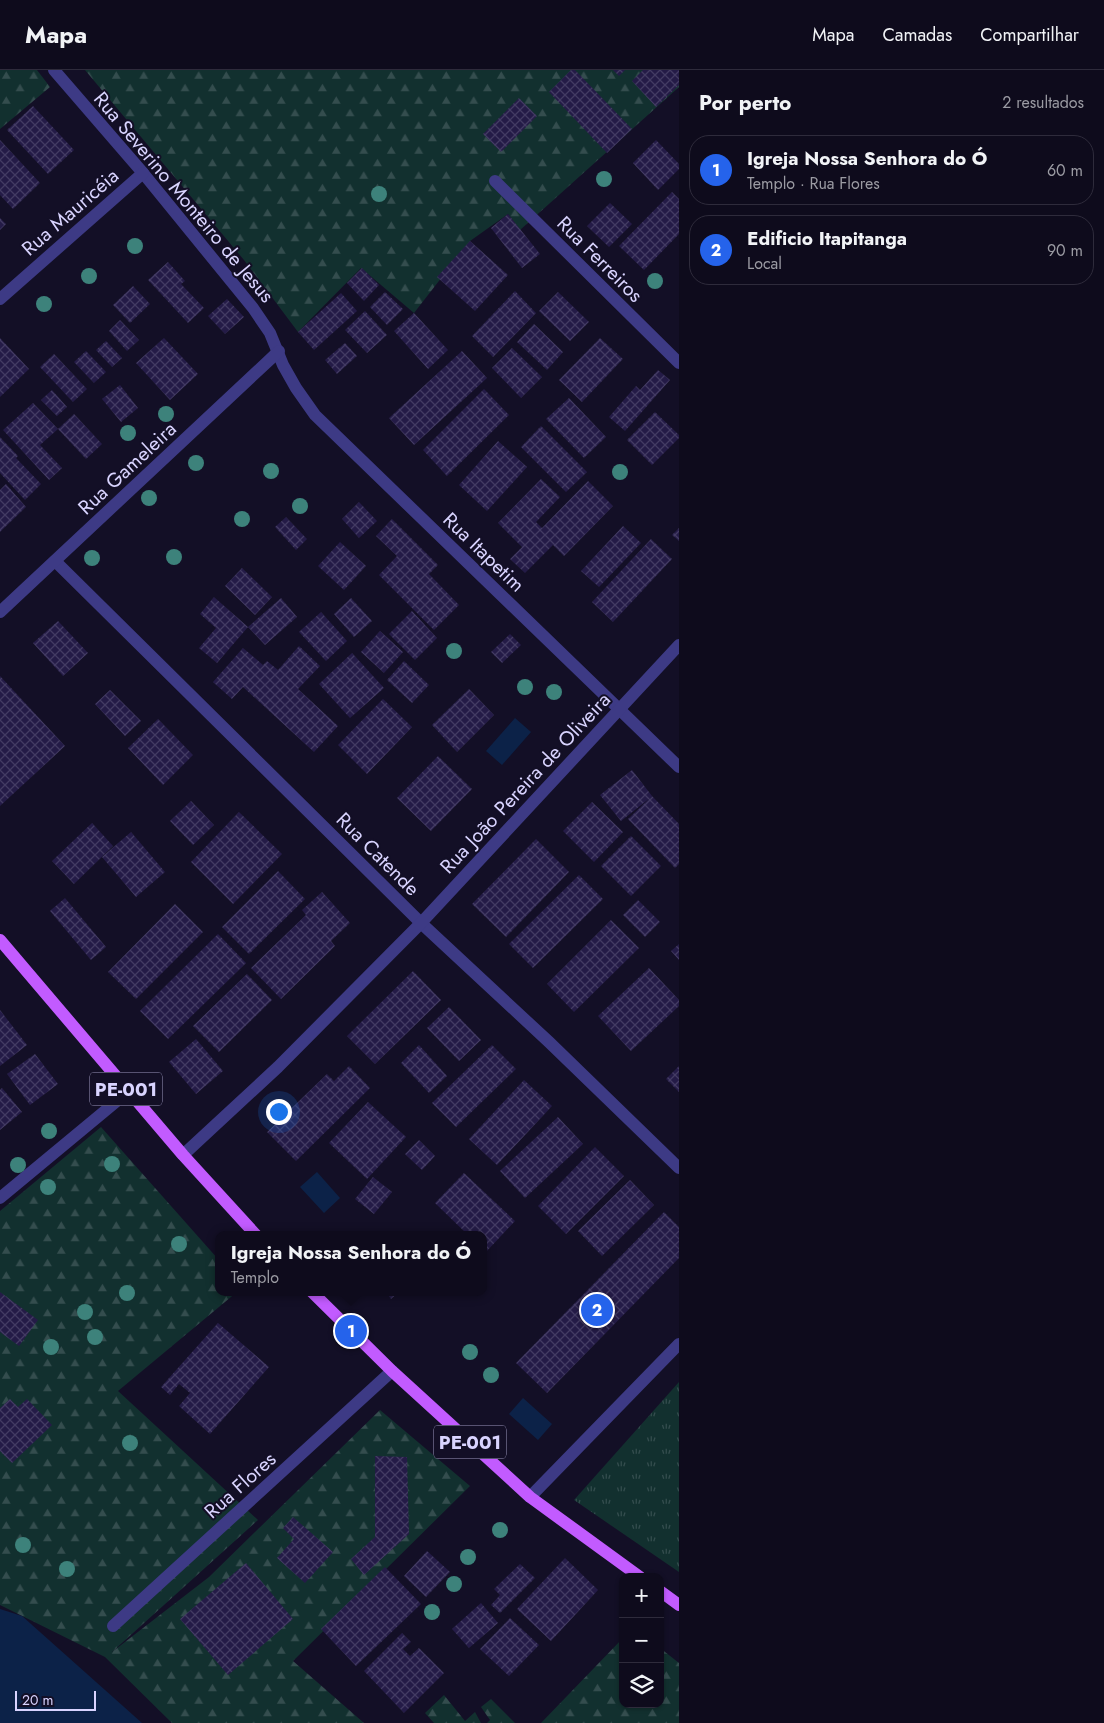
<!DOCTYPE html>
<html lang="pt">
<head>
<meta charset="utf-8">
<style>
	:root { --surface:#0e0b1c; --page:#171425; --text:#f1f3f6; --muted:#9b9ba3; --line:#2e2b3b; --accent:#2563eb }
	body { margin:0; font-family:Jost,sans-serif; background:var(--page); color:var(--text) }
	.controls { position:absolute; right:15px; bottom:15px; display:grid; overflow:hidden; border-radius:10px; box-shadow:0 1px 4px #0004 }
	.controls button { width:45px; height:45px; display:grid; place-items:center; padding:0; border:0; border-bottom:1px solid var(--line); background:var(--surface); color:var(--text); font:25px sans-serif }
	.scale { position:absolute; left:15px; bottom:12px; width:81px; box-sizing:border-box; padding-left:5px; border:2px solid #d9d4ff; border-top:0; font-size:14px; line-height:18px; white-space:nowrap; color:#d9d4ff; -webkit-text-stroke:4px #130f26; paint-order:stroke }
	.you { position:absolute; left:278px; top:1041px; width:18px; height:18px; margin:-12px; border:4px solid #fff; border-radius:50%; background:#1a73e8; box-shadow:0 0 0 8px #1a73e833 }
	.badge { display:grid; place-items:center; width:32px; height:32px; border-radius:50%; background:var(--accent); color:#fff; font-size:16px; font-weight:700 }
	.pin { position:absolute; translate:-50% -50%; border:2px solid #fff; box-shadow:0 1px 5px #0006 }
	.popup { position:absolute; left:215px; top:1161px; width:272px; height:65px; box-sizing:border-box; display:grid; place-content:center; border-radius:10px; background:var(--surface); filter:drop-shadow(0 1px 4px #0005); font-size:16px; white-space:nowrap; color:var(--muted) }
	.popup b { font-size:19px; color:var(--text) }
	.popup::after { content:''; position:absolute; left:50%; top:100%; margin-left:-10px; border:10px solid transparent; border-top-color:var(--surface) }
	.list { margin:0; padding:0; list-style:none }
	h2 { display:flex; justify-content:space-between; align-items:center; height:65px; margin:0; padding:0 20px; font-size:21px }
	h2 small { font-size:16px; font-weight:400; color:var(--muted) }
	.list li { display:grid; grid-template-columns:32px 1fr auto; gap:15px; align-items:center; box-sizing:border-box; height:70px; margin:0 10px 10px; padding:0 10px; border:1px solid var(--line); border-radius:20px }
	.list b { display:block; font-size:19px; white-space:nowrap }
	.list p { margin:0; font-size:16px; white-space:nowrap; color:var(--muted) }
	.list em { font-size:16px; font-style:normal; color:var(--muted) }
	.icon { flex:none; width:28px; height:28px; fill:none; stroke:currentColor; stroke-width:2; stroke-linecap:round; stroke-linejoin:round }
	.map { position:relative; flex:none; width:679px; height:1653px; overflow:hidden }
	header { display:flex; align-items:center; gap:30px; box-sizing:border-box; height:70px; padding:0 25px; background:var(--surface); border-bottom:1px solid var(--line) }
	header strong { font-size:24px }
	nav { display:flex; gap:28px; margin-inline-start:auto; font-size:18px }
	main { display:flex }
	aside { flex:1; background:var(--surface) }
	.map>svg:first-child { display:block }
	.forest { fill:url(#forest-firs) }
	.park { fill:url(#park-tufts) }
	.water { fill:#0c2248 }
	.building { fill:url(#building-cross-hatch) }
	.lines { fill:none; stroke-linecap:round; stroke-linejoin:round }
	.street { stroke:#3d3a85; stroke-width:12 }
	.primary { stroke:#c25bff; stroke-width:12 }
	.tree { fill:#3d827b }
	.labels { text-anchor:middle; stroke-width:4; stroke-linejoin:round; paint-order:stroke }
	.shield { fill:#130f26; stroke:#9e99be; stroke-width:1 }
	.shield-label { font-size:19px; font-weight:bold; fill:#d9d4ff }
	.street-label { font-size:20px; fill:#d9d4ff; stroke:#130f26 }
</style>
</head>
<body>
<header>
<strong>Mapa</strong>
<nav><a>Mapa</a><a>Camadas</a><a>Compartilhar</a></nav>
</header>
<main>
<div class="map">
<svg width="679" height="1653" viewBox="0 0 679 1653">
	<defs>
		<pattern id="forest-firs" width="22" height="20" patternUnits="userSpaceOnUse" patternTransform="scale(1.25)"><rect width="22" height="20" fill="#12302f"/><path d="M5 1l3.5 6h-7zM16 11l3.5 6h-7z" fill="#344d4e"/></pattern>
		<pattern id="park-tufts" width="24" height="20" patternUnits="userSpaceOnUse" patternTransform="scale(1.25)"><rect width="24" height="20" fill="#12302f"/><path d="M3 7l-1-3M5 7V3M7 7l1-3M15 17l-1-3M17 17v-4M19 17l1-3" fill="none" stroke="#344d4e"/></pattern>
		<pattern id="building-cross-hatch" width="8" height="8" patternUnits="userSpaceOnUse" patternTransform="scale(1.25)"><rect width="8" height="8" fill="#241b47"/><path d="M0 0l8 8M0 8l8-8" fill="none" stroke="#433b63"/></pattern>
	</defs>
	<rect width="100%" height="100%" fill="#130f26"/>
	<g class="forest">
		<path d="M0,0h37l13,17 -50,42z"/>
		<path d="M85,0h594v17l-159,143 -12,-16 -38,27 -56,72 -53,-45 -63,64 -54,-72z"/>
		<path d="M101,1057l117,132v33h19l-119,99 140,129 -146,132 97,-75 171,-167 90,76 -177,175 71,62h-192l-67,-66 -105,-52v-394z"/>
		<path d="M623,1568v66h37v-56l19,15v60h-138z"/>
		<path d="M444,1625l21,26 10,-9 6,11h-47l-9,-10z"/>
		<path d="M491,1629l24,24h-28l3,-3 -9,-13z"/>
	</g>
	<path class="park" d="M679,1312v190l-105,-72z"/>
	<g class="water">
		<path d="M515,648l16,14 -29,33 -16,-14z"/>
		<path d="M317,1102l23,26 -16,15 -24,-26z"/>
		<path d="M523,1328l29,26 -14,16 -29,-26z"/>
		<path d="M0,1539l22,7 120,107h-142z"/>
	</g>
	<g class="building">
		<path d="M571,0h4l57,59 -25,24 -58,-61z"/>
		<path d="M613,0h12l-6,6z"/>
		<path d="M643,0h36v15l-23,22 -24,-26z"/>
		<path d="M519,28l18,18 -36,36 -18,-18z"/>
		<path d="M33,36l41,44 -26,24 -41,-44z"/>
		<path d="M0,70l40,43 -27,26 -13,-14z"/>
		<path d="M656,70l23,24v5l-21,21 -25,-27z"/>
		<path d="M672,122l7,7v35l-35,36 -25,-24z"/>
		<path d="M610,133l22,21 -23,23 -22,-21z"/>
		<path d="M508,144l32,40 -18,14 -31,-40z"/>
		<path d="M0,148l6,6 -6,6z"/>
		<path d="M470,171l38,34 -33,36 -38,-34z"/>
		<path d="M168,192l17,19 -4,3 23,24 -16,15 -40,-43z"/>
		<path d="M362,198l17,17 -15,16 -17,-18z"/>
		<path d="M133,216l17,18 -20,19 -17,-18z"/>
		<path d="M515,221l21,22 -43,44 -21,-21z"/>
		<path d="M385,222l18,17 -16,16 -17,-18z"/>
		<path d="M558,222l31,30 -19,19 -31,-30z"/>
		<path d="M341,223l16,18 -43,39 -16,-18z"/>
		<path d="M227,229l17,18 -19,17 -17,-18z"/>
		<path d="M365,241l22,24 -20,18 -22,-23z"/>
		<path d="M414,243l34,37 -20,19 -34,-38z"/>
		<path d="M120,250l19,20 -12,11 -18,-20z"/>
		<path d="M534,254l29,28 -16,18 -30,-28z"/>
		<path d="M0,268l29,31 -29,28z"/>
		<path d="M164,268l34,36 -28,26 -34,-37z"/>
		<path d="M600,268l23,21 -41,43 -23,-22z"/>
		<path d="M106,271l16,17 -10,9 -16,-17z"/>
		<path d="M345,273l12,13 -20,18 -12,-14z"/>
		<path d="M512,278l30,29 -21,21 -29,-30z"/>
		<path d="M86,281l20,21 -12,11 -20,-21z"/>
		<path d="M462,281l25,27 -73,67 -25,-27z"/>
		<path d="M54,284l33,35 -14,13 -33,-35z"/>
		<path d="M658,300l12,10 -45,51 -16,-14 27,-31 4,4z"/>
		<path d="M120,315l18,23 -17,14 -19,-23z"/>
		<path d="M484,319l25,26 -62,61 -24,-26z"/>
		<path d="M52,320l15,17 -10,9 -16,-16z"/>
		<path d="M569,328l37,39 -22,21 -38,-39z"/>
		<path d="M33,333l25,26 -18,16 22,23 -13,12 -46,-50z"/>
		<path d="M655,342l24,23v3l-27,27 -25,-25z"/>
		<path d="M74,344l28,30 -16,15 -28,-30z"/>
		<path d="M541,356l46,46 -21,20 -45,-45z"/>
		<path d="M0,367l18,19 -2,2 25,26 -16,16 -25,-27z"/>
		<path d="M498,371l29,26 -40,44 -28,-26z"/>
		<path d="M541,409l19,18 -24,25 6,6 46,-47 25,25 -49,50 -11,-11 -28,28 -15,-14 12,-12 -24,-24z"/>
		<path d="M6,414l20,23 -26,25v-42z"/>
		<path d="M359,432l18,19 -18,17 -17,-19z"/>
		<path d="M286,447l21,22 -11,11 -21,-23z"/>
		<path d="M392,449l46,46 -9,9 30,31 -25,25 -55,-55 18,-19 -21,-20z"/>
		<path d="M623,456l18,17 -42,44 -18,-16z"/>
		<path d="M679,458v13l-7,-6z"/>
		<path d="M651,469l21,20 -59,63 -21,-20z"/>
		<path d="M340,472l26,24 -22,24 -26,-24z"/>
		<path d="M242,498l30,29 -17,18 -30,-29z"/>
		<path d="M214,527l34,30 -31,36 -18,-15 17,-20 -16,-14z"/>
		<path d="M281,528l16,19 -32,28 -17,-18z"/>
		<path d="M351,528l21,23 -18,16 -20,-23z"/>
		<path d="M412,541l25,27 -22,22 -26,-26z"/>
		<path d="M321,542l26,29 -21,20 -27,-29z"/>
		<path d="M58,551l30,32 -25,23 -30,-33z"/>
		<path d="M380,561l23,21 -19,21 -23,-21z"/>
		<path d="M510,564l11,11 -19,18 -11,-11z"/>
		<path d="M299,576l21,20 -22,23 40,37 -24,26 -71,-65 -11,12 -19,-17 30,-34 20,17 4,-4 11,9z"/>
		<path d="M352,583l32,35 -34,30 -31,-34z"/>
		<path d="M404,591l25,24 -17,18 -25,-23z"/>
		<path d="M0,606l65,70 -65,60z"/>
		<path d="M469,619l25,26 -37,37 -25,-27z"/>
		<path d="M110,620l31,31 -16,15 -30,-32z"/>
		<path d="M383,629l29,28 -45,47 -29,-29z"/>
		<path d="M158,649l35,36 -30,30 -35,-37z"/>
		<path d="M438,686l34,33 -41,42 -34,-33z"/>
		<path d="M632,700l20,26 27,28v40l-4,4 -47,-49 22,-21 -29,23 -21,-26z"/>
		<path d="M191,731l23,24 -21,20 -23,-24z"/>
		<path d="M592,732l31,30 -29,30 -31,-31z"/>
		<path d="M239,742l43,42 -49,50 -42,-42z"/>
		<path d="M92,753l21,23 -39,38 -22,-23z"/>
		<path d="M131,762l34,40 -29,25 -34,-40z"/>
		<path d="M631,766l30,30 -30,30 -30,-30z"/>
		<path d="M536,769l33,33 -63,65 -34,-33z"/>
		<path d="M278,801l27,28 -56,55 -27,-27z"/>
		<path d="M579,805l24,24 -70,69 -24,-24z"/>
		<path d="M322,822l28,31 -19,18 4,5 -54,53 -30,-31 55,-53 -4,-5z"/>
		<path d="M65,828l41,49 -15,13 -41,-49z"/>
		<path d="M638,830l22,22 -15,15 -22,-22z"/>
		<path d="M175,834l28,28 -67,67 -28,-27z"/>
		<path d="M611,850l28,28 -65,64 -27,-28z"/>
		<path d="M218,864l28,29 -78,76 -28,-28z"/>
		<path d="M679,874v16l-8,-9z"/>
		<path d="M649,898l30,32v6l-48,45 -33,-35z"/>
		<path d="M413,901l28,29 -66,64 -28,-28z"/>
		<path d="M247,904l25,26 -53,52 -26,-26z"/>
		<path d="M449,937l32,33 -22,21 -32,-33z"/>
		<path d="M0,940l27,35 -27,21z"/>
		<path d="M196,969l27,32 -27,23 -27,-32z"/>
		<path d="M419,975l28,31 -18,17 -28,-30z"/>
		<path d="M492,975l24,24 -60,58 -24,-24z"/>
		<path d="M35,984l23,30 -28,21 -23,-31z"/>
		<path d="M349,996l21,22 -74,73 -29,-29 60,-58 7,7z"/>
		<path d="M679,996v26l-13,-13z"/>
		<path d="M524,1010l28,26 -55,59 -28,-26z"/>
		<path d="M2,1018l20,24 -22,18v-40z"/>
		<path d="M368,1032l38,35 -39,42 -38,-36z"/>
		<path d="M558,1047l25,27 -58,54 -25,-27z"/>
		<path d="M419,1070l16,16 -13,14 -17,-16z"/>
		<path d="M595,1077l29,29 -58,58 -28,-28z"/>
		<path d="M464,1103l51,48 -29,31 -2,-2v-15h-16l-33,-32z"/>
		<path d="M373,1107l19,15 -18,22 -19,-15z"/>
		<path d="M630,1110l24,25 -52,51 -24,-25z"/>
		<path d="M664,1142l15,15v31l-132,135 -31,-30z"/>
		<path d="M0,1222l38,28 -19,26 -19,-14z"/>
		<path d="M386,1222h13l-8,7z"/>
		<path d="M218,1253l51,44 -59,67 -31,-28 11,-13 -11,-9 -9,11 -9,-8z"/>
		<path d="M10,1329l8,8 9,-8 25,26 -40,38 -12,-12v-43z"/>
		<path d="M375,1386l32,1 2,77 -45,41 -13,-16 24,-22z"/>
		<path d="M293,1447l40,35 -28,31 -28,-25 17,-19 -11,-11z"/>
		<path d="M427,1481l23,21 -24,25 -22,-21z"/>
		<path d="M565,1488l33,32 -47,51 -34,-32z"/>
		<path d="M246,1493l47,56 -65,56 -48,-56z"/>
		<path d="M520,1494l15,14 -35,35 -9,-8 9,-10 -6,-6z"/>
		<path d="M385,1497l36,37 -65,62 -35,-37z"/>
		<path d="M481,1533l17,20 -29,25 -17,-19z"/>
		<path d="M510,1548l29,27 -30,31 -29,-27z"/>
		<path d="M402,1563l9,9 -8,7 7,7 9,-8 25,25 -40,40 -40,-42z"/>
	</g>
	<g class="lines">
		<g class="street">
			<path d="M54,0l89,103 110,135 17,25 13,32 13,23 19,27 364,352"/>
			<path d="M495,111l184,182"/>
			<path d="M0,229l143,-126"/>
			<path d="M55,491l366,362 128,119 130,126"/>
			<path d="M0,542l279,-261"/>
			<path d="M183,1085l95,-88 143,-144 258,-278"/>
			<path d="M0,1128l129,-107"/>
			<path d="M530,1427l149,-153"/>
			<path d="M113,1556l279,-255"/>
		</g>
		<g class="primary">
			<path d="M0,870l183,215 73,80"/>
			<path d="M312,1222l80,79 138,126 110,80"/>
			<path d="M660,1521l19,14"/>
		</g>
	</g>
	<g class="tree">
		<circle cx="604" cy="109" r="8"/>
		<circle cx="379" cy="124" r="8"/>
		<circle cx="135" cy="176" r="8"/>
		<circle cx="89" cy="206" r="8"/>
		<circle cx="655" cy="211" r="8"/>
		<circle cx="44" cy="234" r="8"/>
		<circle cx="166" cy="344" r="8"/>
		<circle cx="128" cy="363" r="8"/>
		<circle cx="196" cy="393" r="8"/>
		<circle cx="271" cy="401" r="8"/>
		<circle cx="620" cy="402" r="8"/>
		<circle cx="149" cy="428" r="8"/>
		<circle cx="300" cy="436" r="8"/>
		<circle cx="242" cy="449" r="8"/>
		<circle cx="174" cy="487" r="8"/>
		<circle cx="92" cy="488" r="8"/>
		<circle cx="454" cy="581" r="8"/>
		<circle cx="525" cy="617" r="8"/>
		<circle cx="554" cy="622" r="8"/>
		<circle cx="49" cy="1061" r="8"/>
		<circle cx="112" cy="1094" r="8"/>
		<circle cx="18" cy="1095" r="8"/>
		<circle cx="48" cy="1117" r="8"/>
		<circle cx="179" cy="1174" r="8"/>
		<circle cx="127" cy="1223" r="8"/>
		<circle cx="85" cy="1242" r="8"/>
		<circle cx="95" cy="1267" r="8"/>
		<circle cx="51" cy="1277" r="8"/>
		<circle cx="470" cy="1282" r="8"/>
		<circle cx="491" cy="1305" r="8"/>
		<circle cx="130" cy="1373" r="8"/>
		<circle cx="500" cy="1460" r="8"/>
		<circle cx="23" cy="1475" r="8"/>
		<circle cx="468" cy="1487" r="8"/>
		<circle cx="67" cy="1499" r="8"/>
		<circle cx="454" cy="1514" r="8"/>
		<circle cx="432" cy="1542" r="8"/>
	</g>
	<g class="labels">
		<g class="shield">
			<rect x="90" y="1002.5" width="72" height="33" rx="4"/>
			<rect x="434" y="1355.5" width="72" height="33" rx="4"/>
		</g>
		<g class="shield-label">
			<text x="126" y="1026">PE-001</text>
			<text x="470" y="1379">PE-001</text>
		</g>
		<g class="street-label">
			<text transform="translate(184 127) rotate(50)" y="7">Rua Severino Monteiro de Jesus</text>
			<text transform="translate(70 142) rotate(-41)" y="7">Rua Mauricéia</text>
			<text transform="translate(600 189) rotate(45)" y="7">Rua Ferreiros</text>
			<text transform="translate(127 398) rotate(-43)" y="7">Rua Gameleira</text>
			<text transform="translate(484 482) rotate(44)" y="7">Rua Itapetim</text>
			<text transform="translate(525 713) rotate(-47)" y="7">Rua João Pereira de Oliveira</text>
			<text transform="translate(378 784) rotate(45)" y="7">Rua Catende</text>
			<text transform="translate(240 1415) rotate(-42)" y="7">Rua Flores</text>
		</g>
	</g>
</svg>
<div class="controls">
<button>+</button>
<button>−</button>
<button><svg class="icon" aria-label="layers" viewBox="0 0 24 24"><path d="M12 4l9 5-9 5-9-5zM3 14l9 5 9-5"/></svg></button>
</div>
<div class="scale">20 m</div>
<div class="you"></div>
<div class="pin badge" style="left:351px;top:1261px">1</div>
<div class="popup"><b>Igreja Nossa Senhora do Ó</b>Templo</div>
<div class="pin badge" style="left:597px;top:1240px">2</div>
</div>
<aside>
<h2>Por perto<small>2 resultados</small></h2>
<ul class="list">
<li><span class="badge">1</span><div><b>Igreja Nossa Senhora do Ó</b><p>Templo · Rua Flores</p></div><em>60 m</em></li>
<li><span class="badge">2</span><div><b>Edificio Itapitanga</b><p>Local</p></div><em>90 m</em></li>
</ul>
</aside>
</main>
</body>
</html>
